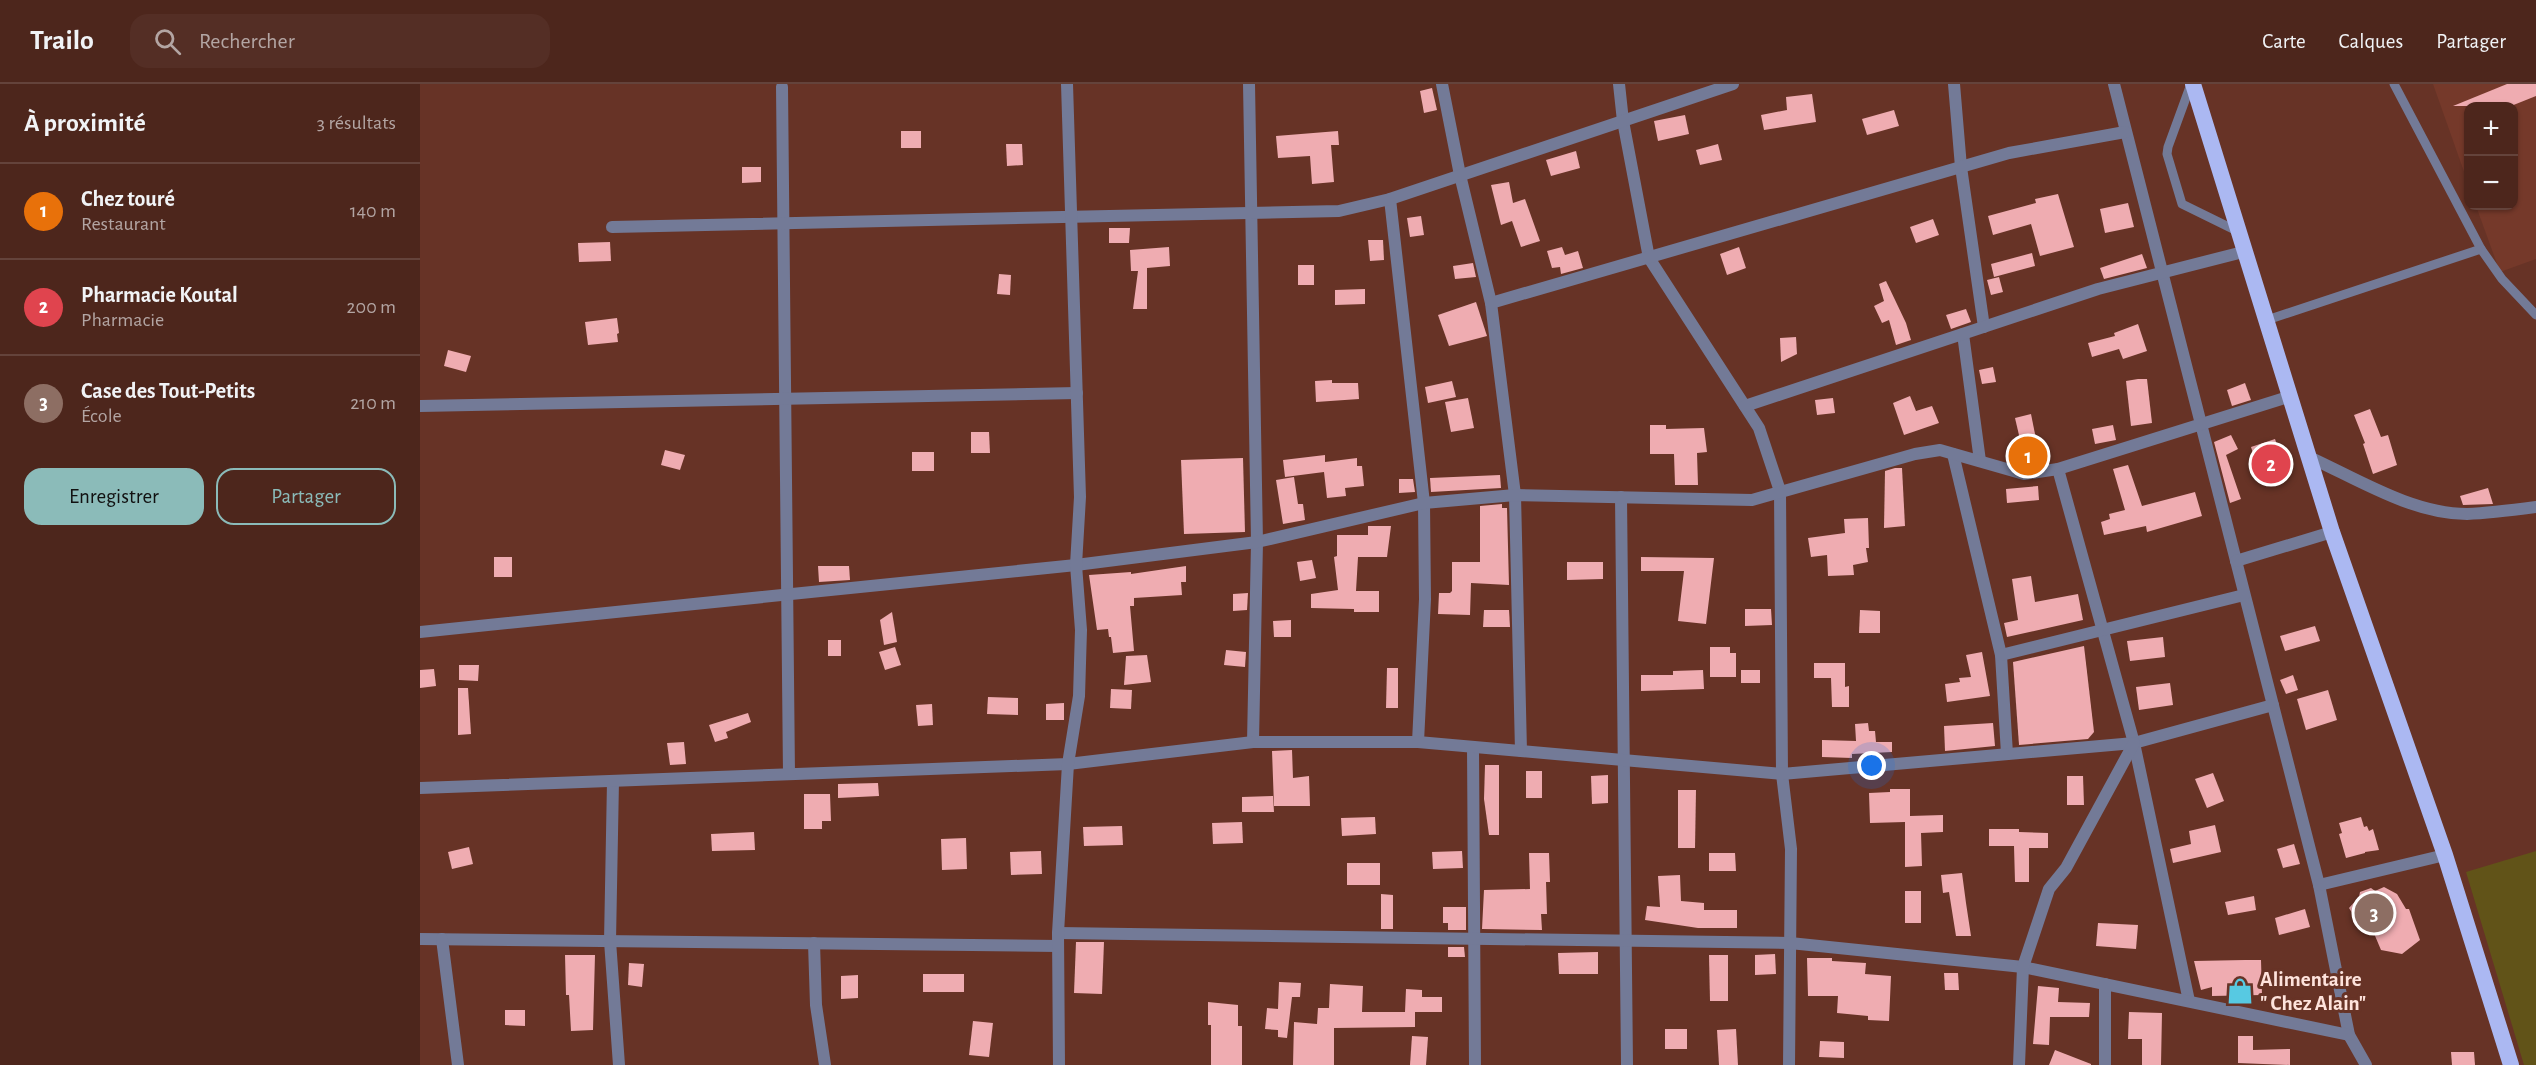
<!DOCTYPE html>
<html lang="fr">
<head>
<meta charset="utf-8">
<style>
	:root { --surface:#4d261c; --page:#542e25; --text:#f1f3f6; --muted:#b3a5a3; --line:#64433b; --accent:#8bbbb9 }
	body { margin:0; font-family:"Alegreya Sans",sans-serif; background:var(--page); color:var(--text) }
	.controls { position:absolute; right:18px; top:18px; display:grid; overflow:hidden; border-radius:12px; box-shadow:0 2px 4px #0004 }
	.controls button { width:54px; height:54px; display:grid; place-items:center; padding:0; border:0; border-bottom:2px solid var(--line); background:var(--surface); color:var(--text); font:30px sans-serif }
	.you { position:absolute; left:1452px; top:682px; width:21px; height:21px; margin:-15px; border:4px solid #fff; border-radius:50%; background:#1a73e8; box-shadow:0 0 0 9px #1a73e833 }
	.badge { display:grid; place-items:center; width:39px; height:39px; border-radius:50%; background:var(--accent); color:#fff; font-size:20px; font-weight:700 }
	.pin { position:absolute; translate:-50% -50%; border:3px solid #fff; box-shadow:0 2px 6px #0006 }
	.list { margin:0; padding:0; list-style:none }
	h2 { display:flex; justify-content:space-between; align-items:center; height:78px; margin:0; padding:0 24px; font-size:26px }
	h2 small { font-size:20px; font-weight:400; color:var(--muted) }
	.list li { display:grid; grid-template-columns:39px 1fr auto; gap:18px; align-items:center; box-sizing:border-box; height:96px; padding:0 24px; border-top:2px solid var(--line) }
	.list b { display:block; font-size:22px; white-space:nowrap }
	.list p { margin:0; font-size:20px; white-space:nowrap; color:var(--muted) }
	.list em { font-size:20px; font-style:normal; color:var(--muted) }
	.actions { display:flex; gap:12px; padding:18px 24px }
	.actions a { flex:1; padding:14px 0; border:2px solid var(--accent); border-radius:18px; text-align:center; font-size:21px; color:var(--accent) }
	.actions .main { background:var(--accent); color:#111 }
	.icon { flex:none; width:33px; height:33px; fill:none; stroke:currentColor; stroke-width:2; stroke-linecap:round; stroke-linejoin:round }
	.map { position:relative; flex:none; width:2116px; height:981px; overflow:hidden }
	header { display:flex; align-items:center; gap:36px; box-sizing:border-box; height:84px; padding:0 30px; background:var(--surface); border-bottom:2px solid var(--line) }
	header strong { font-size:28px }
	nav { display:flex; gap:33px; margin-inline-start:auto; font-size:21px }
	.search { width:420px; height:54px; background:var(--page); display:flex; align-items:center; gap:15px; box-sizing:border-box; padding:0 21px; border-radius:18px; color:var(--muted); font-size:22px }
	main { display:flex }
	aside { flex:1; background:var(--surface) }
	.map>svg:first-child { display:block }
	.built { fill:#75392a }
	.green { fill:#615318 }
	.building { fill:#efacb1 }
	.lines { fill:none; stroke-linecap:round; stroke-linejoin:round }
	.service { stroke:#737a97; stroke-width:9 }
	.minor { stroke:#737a97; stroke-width:12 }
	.trunk { stroke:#abb8f2; stroke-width:16 }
	.labels { text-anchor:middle; stroke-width:6; stroke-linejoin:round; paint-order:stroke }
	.poi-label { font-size:21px; font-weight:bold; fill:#fee3dc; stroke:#673326; text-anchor:start }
</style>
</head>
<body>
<header>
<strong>Trailo</strong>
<div class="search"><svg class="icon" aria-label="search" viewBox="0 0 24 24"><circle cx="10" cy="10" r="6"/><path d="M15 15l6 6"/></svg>Rechercher</div>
<nav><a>Carte</a><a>Calques</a><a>Partager</a></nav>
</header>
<main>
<aside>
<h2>À proximité<small>3 résultats</small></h2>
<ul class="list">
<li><span class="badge" style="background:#e8710a">1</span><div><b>Chez touré</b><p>Restaurant</p></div><em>140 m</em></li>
<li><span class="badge" style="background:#e0444e">2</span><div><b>Pharmacie Koutal</b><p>Pharmacie</p></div><em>200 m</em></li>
<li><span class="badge" style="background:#8d6e63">3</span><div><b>Case des Tout-Petits</b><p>École</p></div><em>210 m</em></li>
</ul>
<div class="actions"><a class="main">Enregistrer</a><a>Partager</a></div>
</aside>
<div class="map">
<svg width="2116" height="981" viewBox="0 0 2116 981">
	<rect width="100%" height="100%" fill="#673326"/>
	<path class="built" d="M2013,0h103v175l-36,13 -24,-66h38v-100h-46v77z"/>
	<path class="green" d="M2116,767v214h-12l-58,-193z"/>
	<g class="building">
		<path d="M2087,0h29v12l-25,10h-58z"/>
		<path d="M1012,4l5,22 -13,3 -4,-22z"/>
		<path d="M1392,10l4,28 -52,8 -3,-15 26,-5 -1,-13z"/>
		<path d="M1474,26l5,16 -32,9 -5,-16z"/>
		<path d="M1265,31l4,19 -31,7 -4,-20z"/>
		<rect x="481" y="47" width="20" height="17"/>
		<path d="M918,47l1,14h-8l3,37 -22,2 -2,-28 -32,2 -2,-22z"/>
		<path d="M586,60h16l1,21 -16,1z"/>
		<path d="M1298,60l4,16 -22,5 -4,-15z"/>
		<path d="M1156,67l4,17 -29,8 -5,-16z"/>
		<path d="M322,83h19v15l-19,1z"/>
		<path d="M1089,98l4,21 12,-4 15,42 -19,6 -9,-26 -11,4 -10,-40z"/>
		<path d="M1638,110l16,53 -34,9 -9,-32 -38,11 -5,-19 48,-13 -1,-4z"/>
		<path d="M1708,119l6,24 -29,6 -5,-24z"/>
		<path d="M1001,132l3,19 -14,2 -3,-19z"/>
		<path d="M1513,135l6,16 -23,8 -6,-16z"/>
		<path d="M689,144h21l-1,15h-20z"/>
		<path d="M948,156h15l1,20 -14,1z"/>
		<path d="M190,158l1,19 -32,1 -1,-19z"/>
		<path d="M749,163l1,19 -23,2v41h-14l5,-38h-7l-1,-21z"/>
		<path d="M1142,163l3,8 13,-4 5,17 -22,6 -1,-7 -8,1 -5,-17z"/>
		<path d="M1319,163l7,21 -19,7 -7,-21z"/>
		<path d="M1612,169l3,13 -41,11 -3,-13z"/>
		<path d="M1722,170l5,14 -43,11 -4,-11z"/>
		<path d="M1053,179l3,14 -21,2 -2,-13z"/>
		<rect x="878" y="181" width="16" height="20"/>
		<path d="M579,190l12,1 -1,20 -13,-1z"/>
		<path d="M1579,193l4,15 -12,3 -4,-15z"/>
		<path d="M1466,197l20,42 5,17 -15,5 -7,-25 -7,3 -8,-17 10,-5 -5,-17z"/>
		<path d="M945,205v15l-30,1v-15z"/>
		<path d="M1056,218l11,34 -38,10 -11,-31z"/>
		<path d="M1546,225l5,13 -20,7 -5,-14z"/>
		<path d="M197,234l2,15 -2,1 1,8 -30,3 -3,-23z"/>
		<path d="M1718,240l9,27 -24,8 -4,-10 -27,8 -4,-14 27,-7 -1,-3z"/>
		<path d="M1376,253l1,17 -16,8 -1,-24z"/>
		<path d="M28,266l23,6 -5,16 -22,-6z"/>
		<path d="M1573,283l3,15 -14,2 -3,-14z"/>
		<path d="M1718,295h9l5,44 -21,3 -5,-45z"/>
		<path d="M912,296v3h26l1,16 -43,3 -1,-21z"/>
		<path d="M1032,297l4,16 -28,6 -3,-16z"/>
		<path d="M1825,299l6,17 -19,6 -5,-16z"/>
		<path d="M1490,312l6,15 16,-5 7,17 -35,12 -11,-32z"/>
		<path d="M1048,314l6,30 -23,4 -6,-30z"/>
		<path d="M1413,314l2,15 -18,2 -2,-15z"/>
		<path d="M1950,325l11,28 7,-2 9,30 -24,9 -10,-30 2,-1 -11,-28z"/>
		<path d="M1611,330l6,30 -15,4 -7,-30z"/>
		<path d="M1230,341h16v4l38,-1 3,24 -10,1 1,32h-23l-1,-31h-24z"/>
		<path d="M1693,341l3,15 -21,4 -3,-15z"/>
		<path d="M551,348h18l1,21h-19z"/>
		<path d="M1811,351l7,14 -12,6 15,44 -11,4 -16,-61z"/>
		<path d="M1855,355l10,30 -24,8 -10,-30z"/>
		<path d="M245,366l20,5 -5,15 -19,-5z"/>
		<rect x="492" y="368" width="22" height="19"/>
		<path d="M905,371v7l32,-4v8h5l2,20 -19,2 1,8 -19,2 -3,-26 -39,5 -2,-17z"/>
		<path d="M823,374l2,74 -61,2 -3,-74z"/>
		<path d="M1708,381l14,41 53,-14 7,24 -55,16 -1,-6 -42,9 -3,-13 9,-3 -1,-5 16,-4 -12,-41z"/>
		<path d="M1475,384h7l3,58 -21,2 1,-57z"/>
		<path d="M1080,391l1,13 -70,4 -1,-14z"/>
		<path d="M874,393l4,27h5l2,16 -22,4 -7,-44z"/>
		<path d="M979,395h14l2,13 -16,1z"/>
		<path d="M1618,402l1,14 -32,3 -1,-14z"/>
		<path d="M2068,404l5,16 -30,1 -3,-9z"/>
		<path d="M1082,420v4h5l2,77 -38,-2 -1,32 -32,-1 1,-21h11l2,-2v-29h28v-56z"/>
		<path d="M1448,434l1,30h-3l2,14 -15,3 1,10 -26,1 -1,-21 -16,2 -3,-19 37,-5 -1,-14z"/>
		<path d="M948,442h23l-4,31h-29l-2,34h23v21h-25v-3l-43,-1v-14l27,-4 -4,-33 3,-1v-21h31z"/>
		<rect x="74" y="473" width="18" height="20"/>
		<path d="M1221,473l73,1 -8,66 -28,-3 6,-50h-43z"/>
		<path d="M892,476l4,18 -16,3 -3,-19z"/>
		<path d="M1147,478h36v17l-36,1z"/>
		<path d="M398,482h31l1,14 -31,2z"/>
		<path d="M766,482v16h-5l1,13 -48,3v8h-4l4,45 -21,2 -2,-16h-2l-1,-8 -11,1 -8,-55 42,-3v2z"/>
		<path d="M1611,492l4,26 43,-8 5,26 -76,17 -3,-14 14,-3 -6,-41z"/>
		<path d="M828,509l-1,17 -14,1v-17z"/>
		<path d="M1325,525h26l1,16 -27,1z"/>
		<path d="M1064,526h25l1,17h-27z"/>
		<path d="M1440,526l20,1v22h-21z"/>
		<path d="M472,528l5,30 -13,3 -4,-25z"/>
		<path d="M871,536v17h-17l-1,-16z"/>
		<path d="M1895,542l5,15 -35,10 -5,-15z"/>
		<path d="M1743,553l2,20 -35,4 -3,-20z"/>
		<rect x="408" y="556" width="13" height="16"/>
		<path d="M1664,562l10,86 -6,7 -69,6 -6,-83z"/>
		<path d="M475,563l6,18 -16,5 -6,-18z"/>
		<path d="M1290,563h20v6h6v24h-26z"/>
		<path d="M806,566l20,2 -1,15 -21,-2z"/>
		<path d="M1562,568l8,44 -43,6 -2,-18 15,-2 -1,-4 12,-1 -5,-22z"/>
		<path d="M727,571l4,27 -27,3 2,-29z"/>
		<path d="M1394,579h31v24l4,-1v21h-17l-1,-29h-17z"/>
		<path d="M39,581h20l-1,16 -19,-1z"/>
		<path d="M967,584h11v40h-12z"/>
		<path d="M14,585l2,17 -16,2v-18z"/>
		<path d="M1283,586l1,19 -63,2v-16h32v-4z"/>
		<rect x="1321" y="586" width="19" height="13"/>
		<path d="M1873,591l5,15 -12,4 -6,-14z"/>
		<path d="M1750,599l3,22 -34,5 -3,-23z"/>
		<path d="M38,604h10l3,46 -13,1z"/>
		<path d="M691,605l21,1 -1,19 -21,-1z"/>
		<path d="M1908,606l9,30 -31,10 -9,-31z"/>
		<path d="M568,613l30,1v17l-31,-1z"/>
		<path d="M644,619v17h-18v-16z"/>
		<path d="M512,620l1,21 -15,1 -2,-21z"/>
		<path d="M328,629l3,9 -25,10 2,6 -13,4 -6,-17z"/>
		<path d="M1448,639l1,8h6l1,11h16v10l-40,2v4l-30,-1v-17l34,1 -1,-17z"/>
		<path d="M1573,639l2,23 -50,5 -1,-25z"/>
		<path d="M264,658l2,22 -16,1 -3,-22z"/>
		<path d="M872,666l1,28 16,-2 1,30h-36l-2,-55z"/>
		<path d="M1065,681h14v70h-10l-5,-36z"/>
		<rect x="1106" y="687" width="16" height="27"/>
		<path d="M1793,689l11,28 -17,7 -12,-29z"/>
		<path d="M1188,691v28l-16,1 -1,-28z"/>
		<path d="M1647,692h16l1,29h-17z"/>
		<path d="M458,699l1,13 -41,2v-14z"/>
		<path d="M1470,705h20v27l33,-1v17l-22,1 1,33 -17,1v-45l-35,1 -1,-30 21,-1z"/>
		<path d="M1258,706h18l-1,58h-17z"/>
		<path d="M384,710h26l1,27h-9v8h-18z"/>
		<path d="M853,712l1,16h-32v-15z"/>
		<path d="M955,733l1,17 -34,2 -1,-18z"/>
		<path d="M1941,733l3,10 3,-1 2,5 4,-2 6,21 -14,2v1l-19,5 -7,-24 3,-1 -3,-10z"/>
		<path d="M822,738l1,21 -30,1 -1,-21z"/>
		<path d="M1795,741l6,27 -48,11 -3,-14 21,-5 -2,-13z"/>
		<path d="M702,742l1,19 -39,1 -1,-19z"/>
		<path d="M1569,745h30v3l29,1v15h-19v34h-14l-1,-36h-25z"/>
		<path d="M334,748l1,18 -43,1 -1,-17z"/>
		<path d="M546,754l1,31 -25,1 -1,-31z"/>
		<path d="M1874,760l6,20 -17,4 -6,-19z"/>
		<path d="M49,763l4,17 -21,5 -4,-17z"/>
		<path d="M621,767l1,23 -31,1 -1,-23z"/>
		<path d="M1042,767l1,17 -30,1 -1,-17z"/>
		<path d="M1109,769h20l1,29h-4l1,32h-6l1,16 -60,-1 2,-39 46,-1z"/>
		<path d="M1289,769h26l1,18h-27z"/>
		<rect x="927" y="779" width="33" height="22"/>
		<path d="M1542,789l4,30 5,33h-15l-7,-44 -6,1 -2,-18z"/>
		<path d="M1260,791l1,26 23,2v7h33v18h-39l-53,-8 2,-14 13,1 -2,-31z"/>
		<path d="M1964,803l13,7 9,15h3l11,31 -18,14 -21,-4 -8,-19 -14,-7 -10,-16 10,-11 1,-5 11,-4 4,3z"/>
		<rect x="1485" y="807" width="16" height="32"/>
		<path d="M961,810l12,1v34h-12z"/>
		<path d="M1834,812l2,14 -28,5 -3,-13z"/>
		<path d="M1023,823h23v23h-18v-7h-5z"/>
		<path d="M1885,825l5,18 -31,8 -4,-17z"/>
		<path d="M1678,839l40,2 -2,24 -40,-3z"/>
		<path d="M656,858h28l-2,52 -28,-1z"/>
		<path d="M1028,863h16l1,10h-17z"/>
		<path d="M1178,868v22h-39l-1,-21z"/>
		<path d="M1355,870l1,20 -21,1v-20z"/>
		<path d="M145,871h30l-2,75 -22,1 -2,-36h-3z"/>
		<path d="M1289,871h19v46h-18z"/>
		<path d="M1387,874h25v3l34,2 -1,11 26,2 -2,45 -21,-1v-4l-31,-3 1,-17h-30z"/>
		<path d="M1825,876h16l1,35 -50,1v-9l-11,3 -7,-29z"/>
		<path d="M209,879l15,1 -2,23 -14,-2z"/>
		<path d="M1524,889h14l1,17h-14z"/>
		<rect x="503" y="890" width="41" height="18"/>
		<path d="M438,891v23l-17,1v-23z"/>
		<path d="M859,898l22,1 -1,14h-8l-5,41 -9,-1v-7l-13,-1 2,-21 11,1z"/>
		<path d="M910,900l33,2 -1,26h53v15l-81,1v37h-41l1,-43 23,2 1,-16h11z"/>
		<path d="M1618,902l21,2 -1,14 32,1 -1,14h-39l-1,28 -16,-1z"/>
		<path d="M986,905l16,1v7h20v15h-37z"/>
		<path d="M788,918l30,3v21h4v39h-31v-40h-3z"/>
		<path d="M85,926h20v16l-20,-1z"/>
		<path d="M1709,928l33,1 -1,52h-19v-26h-14z"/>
		<path d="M553,937l20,2 -4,34 -20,-2z"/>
		<rect x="1245" y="945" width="22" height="20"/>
		<path d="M1316,945l2,36h-19l-2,-35z"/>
		<path d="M992,952l16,1 -2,28h-16z"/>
		<path d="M1818,952h15v14l37,-1v16l-52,-2z"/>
		<path d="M1400,957l24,1v16l-25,-1z"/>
		<path d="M1635,966l36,14v1h-42z"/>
		<path d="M2031,968h23l1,13h-23z"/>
	</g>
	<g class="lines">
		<g class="service">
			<path d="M1771,0l-23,63 -1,7 15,50 55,27"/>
			<path d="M1974,0l87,165 21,30 34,36"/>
			<path d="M1847,236l214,-71"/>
		</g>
		<g class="minor">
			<path d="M829,0l8,458 -4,200"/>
			<path d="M1022,0l18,91 31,128 24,192 6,256"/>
			<path d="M1199,0l4,37 26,137 110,170 21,63 2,283 9,75 -2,216"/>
			<path d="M1534,0l7,83 23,160"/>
			<path d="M1694,0l205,801 30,150 17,30"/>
			<path d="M362,3l7,687"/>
			<path d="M970,115l34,304 1,96 -7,143"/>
			<path d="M192,143l727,-16 51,-12 343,-115"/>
			<path d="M1071,219l518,-150 116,-21"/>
			<path d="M1543,250l17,127"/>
			<path d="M0,322l657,-13"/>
			<path d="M1325,322l353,-117 145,-37"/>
			<path d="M1533,370l48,201 6,99"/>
			<path d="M1891,374c48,22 102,56 156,56 23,-1 46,-4 69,-7"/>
			<path d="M1638,385l76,274 55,258"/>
			<path d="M1201,413l6,568"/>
			<path d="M1816,477l96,-29"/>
			<path d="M0,548l656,-67 181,-23 167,-39 91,-8 237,5 163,-46 25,-4 84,24 34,-5 233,-73"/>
			<path d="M1581,571l243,-60"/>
			<path d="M1053,663l2,318"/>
			<path d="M193,697l-3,160 9,124"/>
			<path d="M0,704l648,-24 185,-22h165l364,32 352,-31 139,-38"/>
			<path d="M1899,801l126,-30"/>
			<path d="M638,849l732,10 233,24 326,68"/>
			<path d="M0,855l638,7"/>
			<path d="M22,855l16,126"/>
			<path d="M394,859l2,62 9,60"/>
			<path d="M1685,900v81"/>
			<path d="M639,981l-1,-132 10,-169 11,-68 2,-66 -5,-65 4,-68 -13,-413"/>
			<path d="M1599,981l4,-98 26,-78 17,-21 68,-125"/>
		</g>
		<path class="trunk" d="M1773,0l139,448 113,323 66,210"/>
	</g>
	<defs>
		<g id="shop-bare" transform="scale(2.07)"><path d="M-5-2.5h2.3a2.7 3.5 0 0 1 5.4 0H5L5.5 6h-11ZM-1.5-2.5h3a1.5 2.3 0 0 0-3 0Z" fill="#57c9e2" stroke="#673326" stroke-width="2.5" paint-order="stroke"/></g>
	</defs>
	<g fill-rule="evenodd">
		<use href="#shop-bare" x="1820" y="907"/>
	</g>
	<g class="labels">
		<g class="poi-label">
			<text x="1840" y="902">Alimentaire<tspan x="1840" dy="24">" Chez Alain"</tspan></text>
		</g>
	</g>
</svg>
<div class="controls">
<button>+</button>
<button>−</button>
</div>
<div class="you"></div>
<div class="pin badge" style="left:1608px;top:372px;background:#e8710a">1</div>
<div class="pin badge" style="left:1851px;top:380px;background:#e0444e">2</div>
<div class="pin badge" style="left:1954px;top:829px;background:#8d6e63">3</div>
</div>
</main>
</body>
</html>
